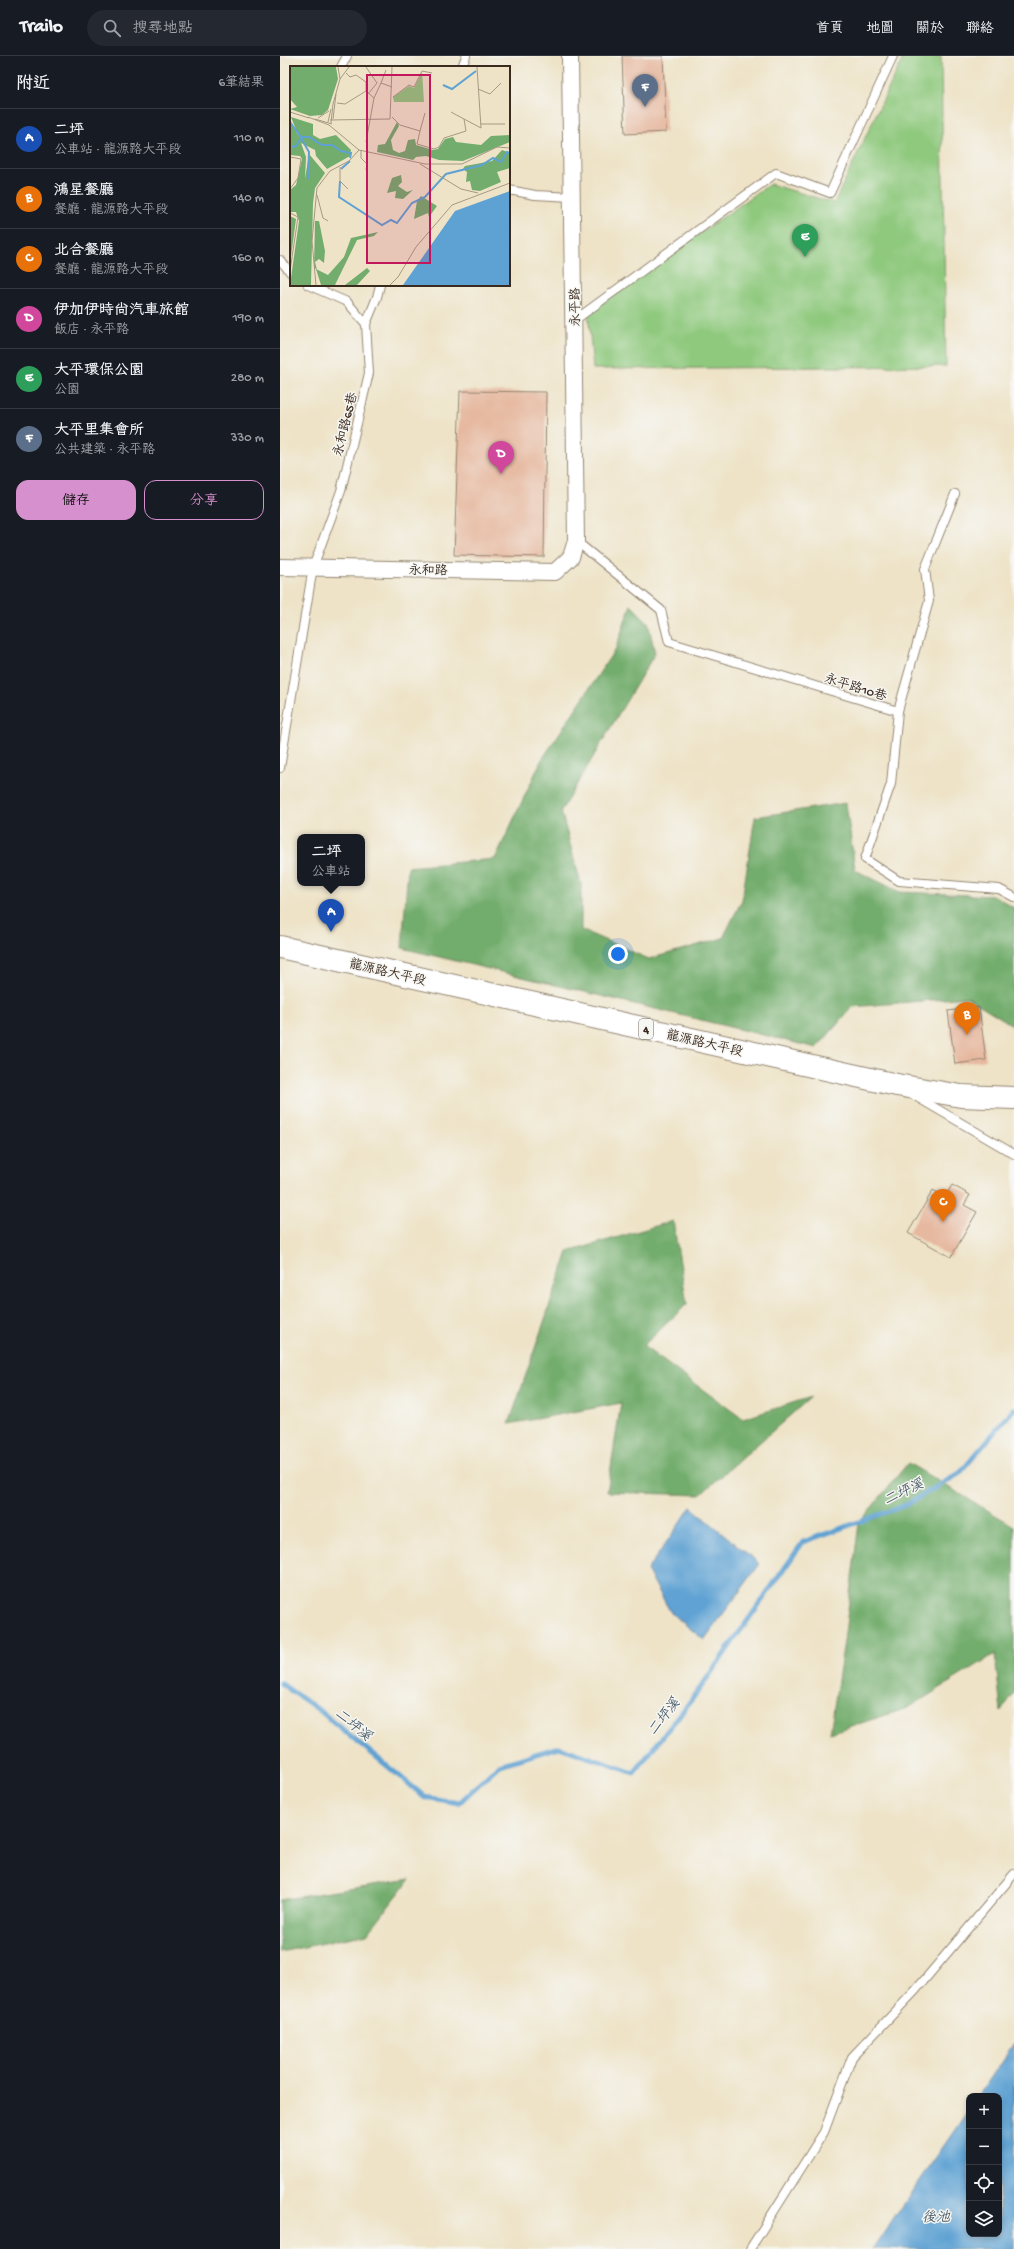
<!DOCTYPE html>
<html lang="zh-TW">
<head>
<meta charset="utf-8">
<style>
	:root { --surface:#171b24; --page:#242831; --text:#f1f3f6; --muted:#9ea1a6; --line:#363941; --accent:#d690ce }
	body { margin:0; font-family:"Gochi Hand","LXGW WenKai TC",sans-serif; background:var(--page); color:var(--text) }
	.controls { position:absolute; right:12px; bottom:12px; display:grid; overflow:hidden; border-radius:8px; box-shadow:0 2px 6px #0003 }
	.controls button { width:36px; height:36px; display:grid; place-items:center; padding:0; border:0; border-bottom:1px solid var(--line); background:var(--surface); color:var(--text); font:20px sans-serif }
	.you { position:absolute; left:338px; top:898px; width:14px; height:14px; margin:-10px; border:3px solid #fff; border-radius:50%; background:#1a73e8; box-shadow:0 0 0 6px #1a73e833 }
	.badge { display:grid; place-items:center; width:26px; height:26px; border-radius:50%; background:var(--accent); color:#fff; font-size:13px; font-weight:700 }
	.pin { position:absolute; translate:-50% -33px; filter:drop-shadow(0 1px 2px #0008) }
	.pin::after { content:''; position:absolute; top:21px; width:14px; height:12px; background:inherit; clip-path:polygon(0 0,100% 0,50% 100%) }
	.popup { position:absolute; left:17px; top:778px; width:68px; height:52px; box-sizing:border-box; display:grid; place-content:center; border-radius:8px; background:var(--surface); filter:drop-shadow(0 1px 3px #0005); font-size:13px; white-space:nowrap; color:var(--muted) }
	.popup b { font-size:15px; color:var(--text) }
	.popup::after { content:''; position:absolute; left:50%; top:100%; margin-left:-8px; border:8px solid transparent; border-top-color:var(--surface) }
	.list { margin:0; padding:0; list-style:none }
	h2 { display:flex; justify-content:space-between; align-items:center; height:52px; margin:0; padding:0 16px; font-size:17px }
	h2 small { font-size:13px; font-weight:400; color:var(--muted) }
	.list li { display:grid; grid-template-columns:26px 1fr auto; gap:12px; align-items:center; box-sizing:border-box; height:60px; padding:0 16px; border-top:1px solid var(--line) }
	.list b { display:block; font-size:15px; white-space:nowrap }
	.list p { margin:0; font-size:13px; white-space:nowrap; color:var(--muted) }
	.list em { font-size:13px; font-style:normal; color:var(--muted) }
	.actions { display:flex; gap:8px; padding:12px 16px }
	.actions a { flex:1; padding:9px 0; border:1px solid var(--accent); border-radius:12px; text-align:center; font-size:14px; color:var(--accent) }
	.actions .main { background:var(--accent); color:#111 }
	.icon { flex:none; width:22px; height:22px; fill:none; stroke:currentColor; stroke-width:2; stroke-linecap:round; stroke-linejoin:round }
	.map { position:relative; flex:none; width:734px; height:2193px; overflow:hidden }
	header { display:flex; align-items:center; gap:24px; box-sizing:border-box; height:56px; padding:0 20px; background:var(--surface); border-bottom:1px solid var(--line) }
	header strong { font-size:19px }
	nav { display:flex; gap:22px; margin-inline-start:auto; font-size:14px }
	.search { width:280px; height:36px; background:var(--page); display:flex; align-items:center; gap:10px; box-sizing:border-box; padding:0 14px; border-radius:22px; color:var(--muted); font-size:15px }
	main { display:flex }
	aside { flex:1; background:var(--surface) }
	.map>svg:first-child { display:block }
	.green { fill:#8fc97e; stroke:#657a4e }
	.forest { fill:#73ad6d; stroke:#576c46 }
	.water { fill:#5ea2d3; stroke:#4c6678 }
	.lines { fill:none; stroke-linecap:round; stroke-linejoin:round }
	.stream { stroke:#5ea2d3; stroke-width:5 }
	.building { fill:#e6b89f }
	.lane-casing { stroke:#948672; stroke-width:10 }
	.street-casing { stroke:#948672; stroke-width:18 }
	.primary-casing { stroke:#948672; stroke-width:24 }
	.lane { stroke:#fff; stroke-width:8 }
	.street { stroke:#fff; stroke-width:16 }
	.primary { stroke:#fff; stroke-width:22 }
	.labels { text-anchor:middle; stroke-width:3; stroke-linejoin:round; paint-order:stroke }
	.shield { fill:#f6f6f2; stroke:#73675e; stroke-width:1 }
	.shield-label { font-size:12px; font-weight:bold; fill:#3b2a1e }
	.street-label { font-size:13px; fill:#3b2a1e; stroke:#f6f6f2 }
	.water-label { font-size:14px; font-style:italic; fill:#495a66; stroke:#f6f6f2 }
	.inset-river { fill:none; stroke:#5ea2d3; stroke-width:2 }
	.inset-road { fill:none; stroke:#a69983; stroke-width:1 }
	.view { fill:#c2185b; fill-opacity:0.15; stroke:#c2185b; stroke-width:2 }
	.inset-edge { fill:none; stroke:#3b2a1e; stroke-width:2 }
</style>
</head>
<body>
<header>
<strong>Trailo</strong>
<div class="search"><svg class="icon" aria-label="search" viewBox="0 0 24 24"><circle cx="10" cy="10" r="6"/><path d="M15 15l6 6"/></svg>搜尋地點</div>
<nav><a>首頁</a><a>地圖</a><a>關於</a><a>聯絡</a></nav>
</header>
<main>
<aside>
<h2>附近<small>6筆結果</small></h2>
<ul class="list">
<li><span class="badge" style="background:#1a4fb4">A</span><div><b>二坪</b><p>公車站 · 龍源路大平段</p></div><em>110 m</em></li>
<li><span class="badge" style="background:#e8710a">B</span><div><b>鴻星餐廳</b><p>餐廳 · 龍源路大平段</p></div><em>140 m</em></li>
<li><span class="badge" style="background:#e8710a">C</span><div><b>北合餐廳</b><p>餐廳 · 龍源路大平段</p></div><em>160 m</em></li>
<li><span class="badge" style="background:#d1479c">D</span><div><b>伊加伊時尚汽車旅館</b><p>飯店 · 永平路</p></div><em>190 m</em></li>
<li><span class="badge" style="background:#2e9e5b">E</span><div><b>大平環保公園</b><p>公園</p></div><em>280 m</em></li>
<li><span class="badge" style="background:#5c6f8a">F</span><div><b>大平里集會所</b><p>公共建築 · 永平路</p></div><em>330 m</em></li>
</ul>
<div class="actions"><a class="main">儲存</a><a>分享</a></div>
</aside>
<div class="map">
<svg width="734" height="2193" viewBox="0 0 734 2193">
	<rect width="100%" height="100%" fill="#f6f6f2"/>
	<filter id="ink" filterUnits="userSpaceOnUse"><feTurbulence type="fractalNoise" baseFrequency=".025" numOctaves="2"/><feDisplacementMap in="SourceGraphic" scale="8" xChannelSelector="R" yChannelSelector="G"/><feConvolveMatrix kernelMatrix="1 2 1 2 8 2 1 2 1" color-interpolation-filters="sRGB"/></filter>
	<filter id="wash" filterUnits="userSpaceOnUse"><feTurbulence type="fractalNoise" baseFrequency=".012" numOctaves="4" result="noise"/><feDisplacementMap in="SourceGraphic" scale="16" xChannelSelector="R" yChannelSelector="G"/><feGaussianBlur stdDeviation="0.9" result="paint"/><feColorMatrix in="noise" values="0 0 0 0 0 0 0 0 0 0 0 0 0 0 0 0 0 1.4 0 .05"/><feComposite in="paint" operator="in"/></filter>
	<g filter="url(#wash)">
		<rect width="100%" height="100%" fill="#eee3c7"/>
		<path class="green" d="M624,0h37l5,310 -353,3 -5,-57 182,-128 64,19z"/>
		<g class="forest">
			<path d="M351,549l17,17 7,31 -94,158 20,73v46l68,29 74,-21 19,-38 13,-83 91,-14 9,67 45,22 95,4 19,12v118l-47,-29 -115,10 -35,41 -415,-100 6,-81 87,-8 46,-98 75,-113z"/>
			<path d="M393,1165l14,83 -44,42 100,73 68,-22 -111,98 -93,-3 14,-89 -112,21 59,-172z"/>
			<path d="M628,1407l106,63v167l-13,18 -6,-57 -87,54 -78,25 14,-92 15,-118z"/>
			<path d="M130,1823l-43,55 -87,18v-52z"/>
		</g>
		<g class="water">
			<path d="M411,1451l69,57 -56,76 -33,-27 -24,-43z"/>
			<path d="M734,1988v205h-141l96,-140v125h30v-138h-21z"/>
		</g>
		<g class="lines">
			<path class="stream" d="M0,1627l39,27 106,87 34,6 40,-38 60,-18 75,26 62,-79 107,-152 103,-37 54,-32 54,-64"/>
		</g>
		<g id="blocks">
			<g class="building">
				<path d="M342,0h41l3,76 -41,2z"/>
				<path d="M180,335l86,1 -2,165 -90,-2z"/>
				<path d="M699,951l7,53 -31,4 -7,-53z"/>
				<path d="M672,1129l18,10 -6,10 13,7 -26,45 -43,-24 25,-43 12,7z"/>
			</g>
		</g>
	</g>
	<g filter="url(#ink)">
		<use href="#blocks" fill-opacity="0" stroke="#948672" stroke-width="1"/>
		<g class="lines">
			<g class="lane-casing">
				<g id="lane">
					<path d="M61,11l6,-11"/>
					<path d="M182,11l4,-11"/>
					<path d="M229,134l26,5 37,2"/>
					<path d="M0,204l11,13"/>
					<path d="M28,229l39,17 19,22"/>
					<path d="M295,264l201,-147 54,20 63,-137"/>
					<path d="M296,485l85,69 8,32 229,69 -7,73 -26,75 34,22 100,8 15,8"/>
					<path d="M618,655l31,-110 -4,-32 30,-75"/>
					<path d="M0,712l33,-201 28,-76 28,-118 -3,-49 11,-27 3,-12"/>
					<path d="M635,1040l99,58"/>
					<path d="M470,2193l74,-117 28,-75 63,-66 99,-117"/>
				</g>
			</g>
			<g class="street-casing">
				<path id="street" d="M0,511l275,5 16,-15 5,-16 -6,-485"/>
			</g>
			<g class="primary-casing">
				<path id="primary" d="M0,891l617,138 64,11 53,2"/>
			</g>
			<use href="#lane" class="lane"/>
			<use href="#street" class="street"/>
			<use href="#primary" class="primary"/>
		</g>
	</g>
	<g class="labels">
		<rect class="shield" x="359" y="963" width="14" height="20" rx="3"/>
		<g class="shield-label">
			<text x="366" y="977">4</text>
		</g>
		<g class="street-label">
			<text transform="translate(294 251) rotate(-91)" y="5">永平路</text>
			<text transform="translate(64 368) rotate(-76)" y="5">永和路65巷</text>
			<text transform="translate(148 513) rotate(1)" y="5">永和路</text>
			<text transform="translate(576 630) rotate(17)" y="5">永平路10巷</text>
			<text transform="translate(108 915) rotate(13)" y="5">龍源路大平段</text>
			<text transform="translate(425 986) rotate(13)" y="5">龍源路大平段</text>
		</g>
		<g class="water-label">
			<text transform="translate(623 1435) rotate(-26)" y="5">二坪溪</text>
			<text transform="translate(383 1660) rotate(-52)" y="5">二坪溪</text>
			<text transform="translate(74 1668) rotate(39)" y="5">二坪溪</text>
			<text x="656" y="2165">後池</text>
		</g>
	</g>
	<g transform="translate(10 10)">
		<rect width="220" height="220" fill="#eee3c7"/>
		<path d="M132,6l2,30h-30l-1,-5 16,-11 5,2z" fill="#8fc97e"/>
		<path d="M0,1h46l2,12 -10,31 -6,5 -12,1 -20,-7 7,-2 -7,-8zM1,51l22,7v11l7,4 16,-4 15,15 -1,6 -23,13 -11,-13 -1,-6 -14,-7 5,14 -1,22 4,-25 16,19 -10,15 -2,15 -2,82h-21l9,-64 -3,-9h-6v-22l6,-5 6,-26 -2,-3 -10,-1v-35l9,17zM107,56l2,4 -8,14 2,10 6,3 6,-2 3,-11 7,-1 1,6 17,5 5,-1 7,-10 8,-2 3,5 25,3 10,-9 19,-1v7l-47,19 -24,-1 -13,-4 -10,1 -3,3 -36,-8 1,-7 7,-1zM212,84l8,3v15l-13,4 4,10 -21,9 -8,-1 -2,-9 -4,1 1,-10 -4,-3 2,-3 27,-5zM111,109l1,7 -4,4 9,6 6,-2 -10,9 -8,-1 1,-7 -9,2 5,-15zM131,130l16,10 -8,11 -1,-4 -14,6 3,-18zM0,150l6,3 -6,45zM25,155h4l6,30 -1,12 -5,-4 -4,3 2,8 -3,-3zM88,166l-4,4 -17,4 -22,45h-14l-5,-16 12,6 16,-18 7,-19zM77,202l3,3 -13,14h-12z" fill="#73ad6d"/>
		<path d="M220,125v94h-107l52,-74z" fill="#5ea2d3"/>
		<path class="inset-river" d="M153,19l9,4 24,-18M0,56l11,15h8l13,8h10l9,6 10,2 -1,5M11,72l8,14 -1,27M0,81l6,-1 5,-8M51,103l9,-8M50,115l-1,16 43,28 9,-5 6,3 15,-20 13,-6 21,-23 36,-9 11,-7 8,4 6,-10 3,1"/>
		<path class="inset-road" d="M76,1l11,16 -9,11M96,4l-5,13 11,4M56,7l4,4 6,-2 10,7v9l8,7M50,13l9,-12M188,23l12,5 11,-11M103,31l16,-12 5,2 8,-16 10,2M47,37l8,1 21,-13M0,46l19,6M161,46l13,7M18,51l21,8 30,25 66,14h37l35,-17 13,1M102,51l8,8 20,6 -3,13 17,5 5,-2 5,-9 22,-7 -2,-12 17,9 -4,-61M28,52l11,-7M25,53l17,5M43,53l3,-25M40,54l60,-1 2,-52M38,56l3,-13M41,57l2,-19 7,-25 -2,-12M191,58h24M130,65l5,-18M76,76l8,-44 7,-15M71,84v8l6,6 -1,6M0,91l11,2 -3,19 -8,11M130,98l41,25 17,4M50,101v14l8,8M27,129l6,23 5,3M0,147l8,4 -8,54M26,219l-4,-44 5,-53 13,-17 19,-10 10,-11M100,219l8,-8 18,-30 36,-42 58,-22"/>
		<path class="view" d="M77,9h63v188h-63z"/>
		<rect width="220" height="220" class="inset-edge"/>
	</g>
</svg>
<div class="controls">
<button>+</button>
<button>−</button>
<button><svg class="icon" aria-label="locate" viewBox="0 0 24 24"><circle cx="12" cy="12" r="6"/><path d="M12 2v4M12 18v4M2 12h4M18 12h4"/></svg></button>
<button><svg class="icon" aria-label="layers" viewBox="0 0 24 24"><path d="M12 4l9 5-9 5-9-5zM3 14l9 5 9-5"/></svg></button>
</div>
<div class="you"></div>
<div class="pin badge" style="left:51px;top:876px;background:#1a4fb4">A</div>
<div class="popup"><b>二坪</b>公車站</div>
<div class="pin badge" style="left:687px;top:979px;background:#e8710a">B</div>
<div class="pin badge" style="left:663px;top:1166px;background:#e8710a">C</div>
<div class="pin badge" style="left:221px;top:418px;background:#d1479c">D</div>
<div class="pin badge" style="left:525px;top:201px;background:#2e9e5b">E</div>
<div class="pin badge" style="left:365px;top:51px;background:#5c6f8a">F</div>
</div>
</main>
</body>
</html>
